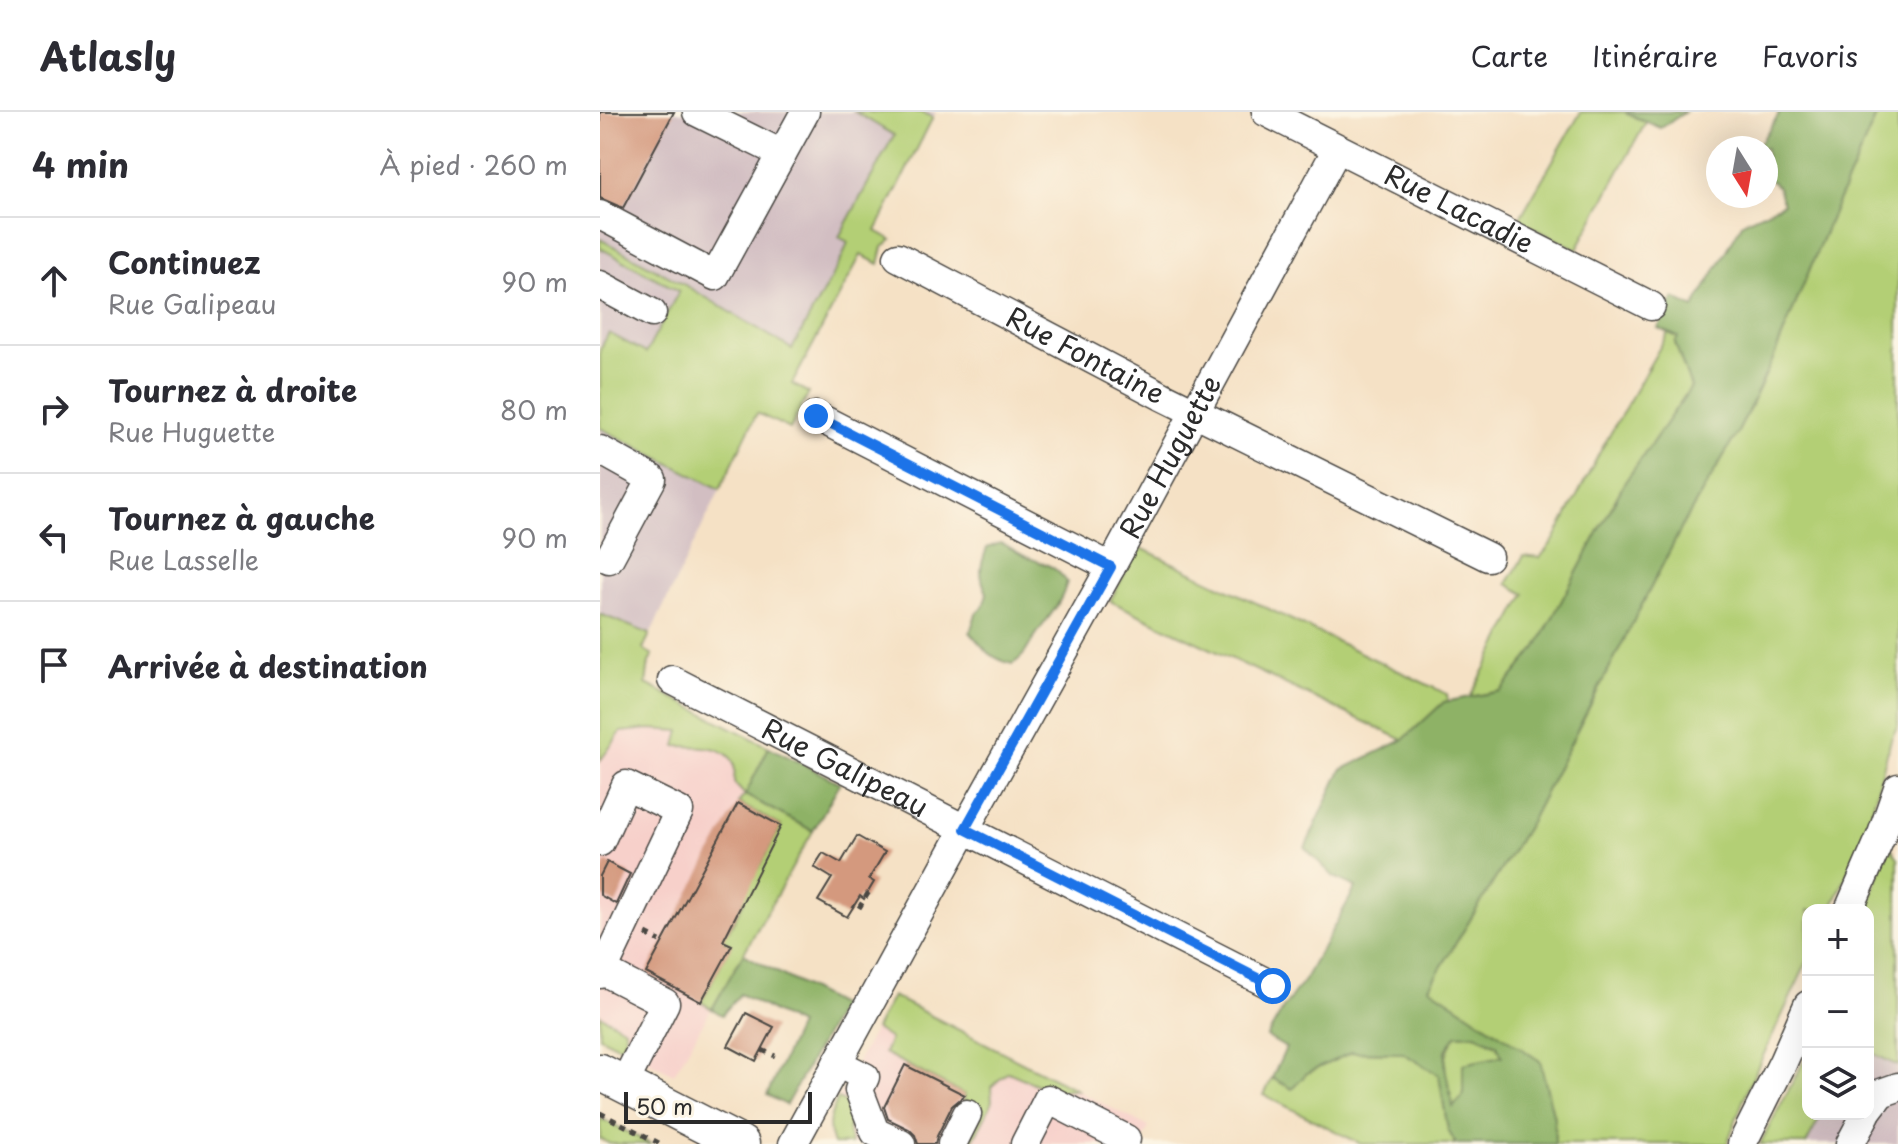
<!DOCTYPE html>
<html lang="fr">
<head>
<meta charset="utf-8">
<style>
	:root { --surface:#fff; --page:#f7f7f7; --text:#2b2b33; --muted:#7c7c81; --line:#e1e1e2 }
	body { margin:0; font-family:"Playpen Sans",sans-serif; background:var(--page); color:var(--text) }
	.controls { position:absolute; right:24px; bottom:24px; display:grid; overflow:hidden; border-radius:16px; box-shadow:0 8px 32px #0002 }
	.controls button { width:72px; height:72px; display:grid; place-items:center; padding:0; border:0; border-bottom:2px solid var(--line); background:var(--surface); color:var(--text); font:40px sans-serif }
	.compass { position:absolute; left:1106px; top:24px; width:72px; height:72px; border-radius:50%; background:var(--surface); box-shadow:0 8px 32px #0002; rotate:169deg }
	.scale { position:absolute; left:24px; bottom:20px; width:188px; box-sizing:border-box; padding-left:8px; border:4px solid #2b2b2b; border-top:0; font-size:22px; line-height:28px; white-space:nowrap; color:#2b2b2b; -webkit-text-stroke:6px #fcf5e5; paint-order:stroke }
	.stop { position:absolute; width:24px; height:24px; margin:-18px; border:6px solid #1a73e8; border-radius:50%; background:#fff }
	.stop.end { background:#1a73e8; border-color:#fff; box-shadow:0 2px 8px #0008 }
	.list { margin:0; padding:0; list-style:none }
	h2 { display:flex; justify-content:space-between; align-items:center; height:104px; margin:0; padding:0 32px; font-size:34px }
	h2 small { font-size:26px; font-weight:400; color:var(--muted) }
	.list li { display:grid; grid-template-columns:52px 1fr auto; gap:24px; align-items:center; box-sizing:border-box; height:128px; padding:0 32px; border-top:2px solid var(--line) }
	.list b { display:block; font-size:30px; white-space:nowrap }
	.list p { margin:0; font-size:26px; white-space:nowrap; color:var(--muted) }
	.list em { font-size:26px; font-style:normal; color:var(--muted) }
	.icon { flex:none; width:44px; height:44px; fill:none; stroke:currentColor; stroke-width:2; stroke-linecap:round; stroke-linejoin:round }
	.map { position:relative; flex:none; width:1298px; height:1032px; overflow:hidden }
	header { display:flex; align-items:center; gap:48px; box-sizing:border-box; height:112px; padding:0 40px; background:var(--surface); border-bottom:2px solid var(--line) }
	header strong { font-size:38px }
	nav { display:flex; gap:44px; margin-inline-start:auto; font-size:28px }
	main { display:flex }
	aside { flex:1; background:var(--surface) }
	.map>svg:first-child { display:block }
	.built { fill:#f7d0ca }
	.industrial { fill:#d2bec2 }
	.green { fill:#b3cf75; stroke:#6f7d50; stroke-width:2 }
	.forest { fill:#8eb266; stroke:#5c6e48; stroke-width:2; fill-rule:evenodd }
	.building { fill:#d4997e }
	.lines { fill:none; stroke-linecap:round; stroke-linejoin:round }
	.minor-casing { stroke:#494642; stroke-width:31 }
	.major-casing { stroke:#494642; stroke-width:39 }
	.path { stroke:#494642; stroke-width:5; stroke-dasharray:6 6; stroke-linecap:butt }
	.minor { stroke:#fff; stroke-width:28 }
	.major { stroke:#fff; stroke-width:36 }
	.route { stroke:#1a73e8; stroke-width:10 }
	.labels { text-anchor:middle; stroke-width:6; stroke-linejoin:round; paint-order:stroke }
	.street-label { font-size:28px; fill:#2b2b2b; stroke:#fcf5e5 }
</style>
</head>
<body>
<header>
<strong>Atlasly</strong>
<nav><a>Carte</a><a>Itinéraire</a><a>Favoris</a></nav>
</header>
<main>
<aside>
<h2>4 min<small>À pied · 260 m</small></h2>
<ul class="list">
<li><svg class="icon" aria-label="ahead" viewBox="0 0 24 24"><path d="M12 20V5M6 11l6-6 6 6"/></svg><div><b>Continuez</b><p>Rue Galipeau</p></div><em>90 m</em></li>
<li><svg class="icon" aria-label="right" viewBox="0 0 24 24"><path d="M7 20v-9h11M14 6l5 5-5 5"/></svg><div><b>Tournez à droite</b><p>Rue Huguette</p></div><em>80 m</em></li>
<li><svg class="icon" aria-label="left" viewBox="0 0 24 24"><path d="M17 20v-9H6M10 6l-5 5 5 5"/></svg><div><b>Tournez à gauche</b><p>Rue Lasselle</p></div><em>90 m</em></li>
<li><svg class="icon" aria-label="arrive" viewBox="0 0 24 24"><path d="M6 21V4h12l-3 4 3 4H6"/></svg><div><b>Arrivée à destination</b></div></li>
</ul>
</aside>
<div class="map">
<svg width="1298" height="1032" viewBox="0 0 1298 1032">
	<rect width="100%" height="100%" fill="#fcf5e5"/>
	<filter id="ink" filterUnits="userSpaceOnUse"><feTurbulence type="fractalNoise" baseFrequency=".0125" numOctaves="2"/><feDisplacementMap in="SourceGraphic" scale="16" xChannelSelector="R" yChannelSelector="G"/><feConvolveMatrix kernelMatrix="1 2 1 2 8 2 1 2 1" color-interpolation-filters="sRGB"/></filter>
	<filter id="wash" filterUnits="userSpaceOnUse"><feTurbulence type="fractalNoise" baseFrequency=".006" numOctaves="4" result="noise"/><feDisplacementMap in="SourceGraphic" scale="32" xChannelSelector="R" yChannelSelector="G"/><feGaussianBlur stdDeviation="1.8" result="paint"/><feColorMatrix in="noise" values="0 0 0 0 0 0 0 0 0 0 0 0 0 0 0 0 0 1.4 0 .05"/><feComposite in="paint" operator="in"/></filter>
	<g filter="url(#wash)">
		<rect width="100%" height="100%" fill="#f5e1c5"/>
		<g class="built">
			<path d="M45,572l195,99 -166,291 -74,-37v-313z"/>
			<path d="M292,884l257,131 -8,17h-308l-5,-13 3,-19z"/>
		</g>
		<g class="industrial">
			<path d="M0,0h336l-3,5 -21,10 -64,115 -6,16 -85,155 -114,236 -43,75z"/>
			<path d="M1268,909l30,17v106h-138l48,-91v61h60z"/>
		</g>
		<g class="green">
			<path d="M255,0h65l13,5 -57,114 16,9 -9,7 -4,17 -18,-9 -69,129 17,9 -19,36 -33,-16 -37,76 -120,-61v-79l9,-16 37,20 33,-62 -79,-43v-9l87,47 105,63 50,-91 6,-16 -9,-5 55,-102z"/>
			<path d="M981,0h46v2l19,8 -69,127 -59,-28z"/>
			<path d="M1278,0h20v613l-7,14 -25,94 -35,77h-23v50l-60,128 -21,56h-172l-1,-26 -14,-57 -111,-74 101,-165 154,-299 55,-93 34,-71 56,-137z"/>
			<path d="M1068,221l10,4 -3,6 16,44 -66,95 -88,165 -36,44 -31,6 55,-103 -18,-10 17,-28 16,2 14,-18 47,-90z"/>
			<path d="M539,435l308,147 1,7 -4,1 -41,38 -293,-139z"/>
			<path d="M0,502l50,20 -7,15 10,6 -4,7 -3,22 123,63 -24,48 68,36 -101,178 -11,-7 30,-57 -20,-11 18,-4 15,-29 -11,-6 25,-25 23,-44 -43,-23 7,-8 -11,-12c0,-7 2,-15 -1,-21 -9,-19 -40,-15 -57,-16l4,-15 -31,-2 -28,3 -21,29z"/>
			<path d="M1289,732l9,14v208l-30,-15v-141h-1z"/>
			<path d="M292,884l185,94 -25,1 -44,-19 -17,15 1,16 -21,41h-5l17,-35 -20,-9 2,-5 -81,-42 6,-14 -15,-10z"/>
			<path d="M0,903l25,14v9l-5,9 -20,-10z"/>
			<path d="M876,922l21,12 6,10 -40,8v32l-11,12c-5,-29 -14,-47 4,-73z"/>
			<path d="M752,940l51,1 36,22 9,55 8,14h-95l-97,-49 8,-17 20,10 15,-15z"/>
			<path d="M1208,941v61h14l-16,30h-46z"/>
			<path d="M238,987l13,6 2,4 -5,20 3,15h-18c-7,-19 -4,-27 5,-45z"/>
			<path d="M0,1006l51,26h-41l-10,-5z"/>
		</g>
		<g class="forest">
			<path d="M1027,0h58l-24,16 -35,-15z"/>
			<path d="M1178,0h100l-49,110 -56,137 -34,71 -55,93 -154,299 -101,165 111,74 14,57 1,26h-99l-8,-14 -9,-55 -36,-22 -51,-1 -45,21 -15,16 -20,-11 14,-30 -19,-11 16,-28 22,-30 51,-92 -22,-10 -29,-29 36,-78 62,-30 41,-38 57,-11 36,-44 88,-165 66,-95 -16,-44 3,-6 -20,-9 16,-30 20,10 49,-86 40,-18 -5,-17 -12,-11v-28h-9l22,-34zM876,922l21,11 5,11 -39,8v32l-10,11 -8,-40 1,-17 10,-15z"/>
			<path d="M400,431c11,4 19,11 29,15 20,8 24,6 38,24 -7,26 -20,35 -33,56 -8,12 -8,17 -21,26 -22,-5 -29,-15 -43,-32l6,-18 7,-7 4,-14c-9,-18 -7,-27 0,-45z"/>
			<path d="M169,635l71,36 -27,48 -68,-36z"/>
			<path d="M143,842l98,52 -55,99 -19,-10 32,-70 -59,-31 -18,21 -10,-6z"/>
		</g>
		<g id="blocks">
			<g class="building">
				<path d="M0,0h74l-51,96 -23,-10z"/>
				<path d="M138,691l43,23 -58,115 9,4 -31,57 -55,-29z"/>
				<path d="M257,724l28,16 -16,27 5,3 -10,17 -4,-3 -13,21 -29,-16 14,-23 -18,-11 9,-14 18,10z"/>
				<path d="M7,750l23,12 -14,30 -16,-9v-19z"/>
				<path d="M146,901l28,14 -18,34 -28,-15z"/>
				<path d="M305,953l60,30 -13,11 -15,30 -2,8h-17l-3,-9 -6,-6 -21,-10 -4,-12z"/>
			</g>
		</g>
	</g>
	<g filter="url(#ink)">
		<use href="#blocks" fill-opacity="0" stroke="#494642" stroke-width="2"/>
		<g class="lines">
			<g class="minor-casing">
				<g id="minor">
					<path d="M97,0l85,42"/>
					<path id="s1" d="M666,0l385,194"/>
					<path d="M0,103l115,61 90,-164"/>
					<path id="s2" d="M298,145l264,139 326,161"/>
					<path d="M0,173l52,28"/>
					<path d="M216,304l295,151"/>
					<path d="M0,338l52,29 -43,80"/>
					<path id="s3" d="M72,568l601,306"/>
					<path d="M0,730l26,-57 53,26 -76,160"/>
					<path d="M1249,798l33,-76 16,-46"/>
					<path d="M0,862l3,-3 62,32 -41,81"/>
					<path d="M237,951l28,14 -6,13 16,42 26,12"/>
					<path d="M1268,998l13,-17 17,-6"/>
					<path id="s4" d="M193,1032l172,-315 146,-262 226,-418"/>
					<path d="M352,1032l15,-30"/>
					<path d="M425,1032l23,-45 78,40"/>
					<path d="M1142,1032l41,-82 25,-57"/>
					<path d="M1250,1032l16,-30"/>
				</g>
			</g>
			<g class="major-casing">
				<path id="major" d="M0,960l141,72"/>
			</g>
			<g class="path">
				<path d="M259,796l11,-18"/>
				<path d="M46,822l14,7"/>
				<path d="M162,938l13,6"/>
				<path d="M0,1001l61,31"/>
			</g>
			<use href="#minor" class="minor"/>
			<use href="#major" class="major"/>
		</g>
	</g>
	<g class="lines" filter="url(#ink)">
		<path class="route" d="M216,304l295,151 -146,262 308,157"/>
	</g>
	<g class="labels">
		<g class="street-label">
			<text dy="10" stroke="none"><textPath href="#s1" startOffset="216">Rue Lacadie</textPath></text>
			<text dy="10" stroke="none"><textPath href="#s2" startOffset="212">Rue Fontaine</textPath></text>
			<text dy="10" stroke="none"><textPath href="#s4" startOffset="784">Rue Huguette</textPath></text>
			<text dy="10" stroke="none"><textPath href="#s3" startOffset="194">Rue Galipeau</textPath></text>
		</g>
	</g>
</svg>
<div class="controls">
<button>+</button>
<button>−</button>
<button><svg class="icon" aria-label="layers" viewBox="0 0 24 24"><path d="M12 4l9 5-9 5-9-5zM3 14l9 5 9-5"/></svg></button>
</div>
<svg class="compass" viewBox="-18 -18 36 36"><path d="M0-13l5 13h-10z" fill="#e53935"/><path d="M0 13l5-13h-10z" fill="#7c7c81"/></svg>
<div class="scale">50 m</div>
<div class="stop" style="left:673px;top:874px"></div>
<div class="stop end" style="left:216px;top:304px"></div>
</div>
</main>
</body>
</html>
